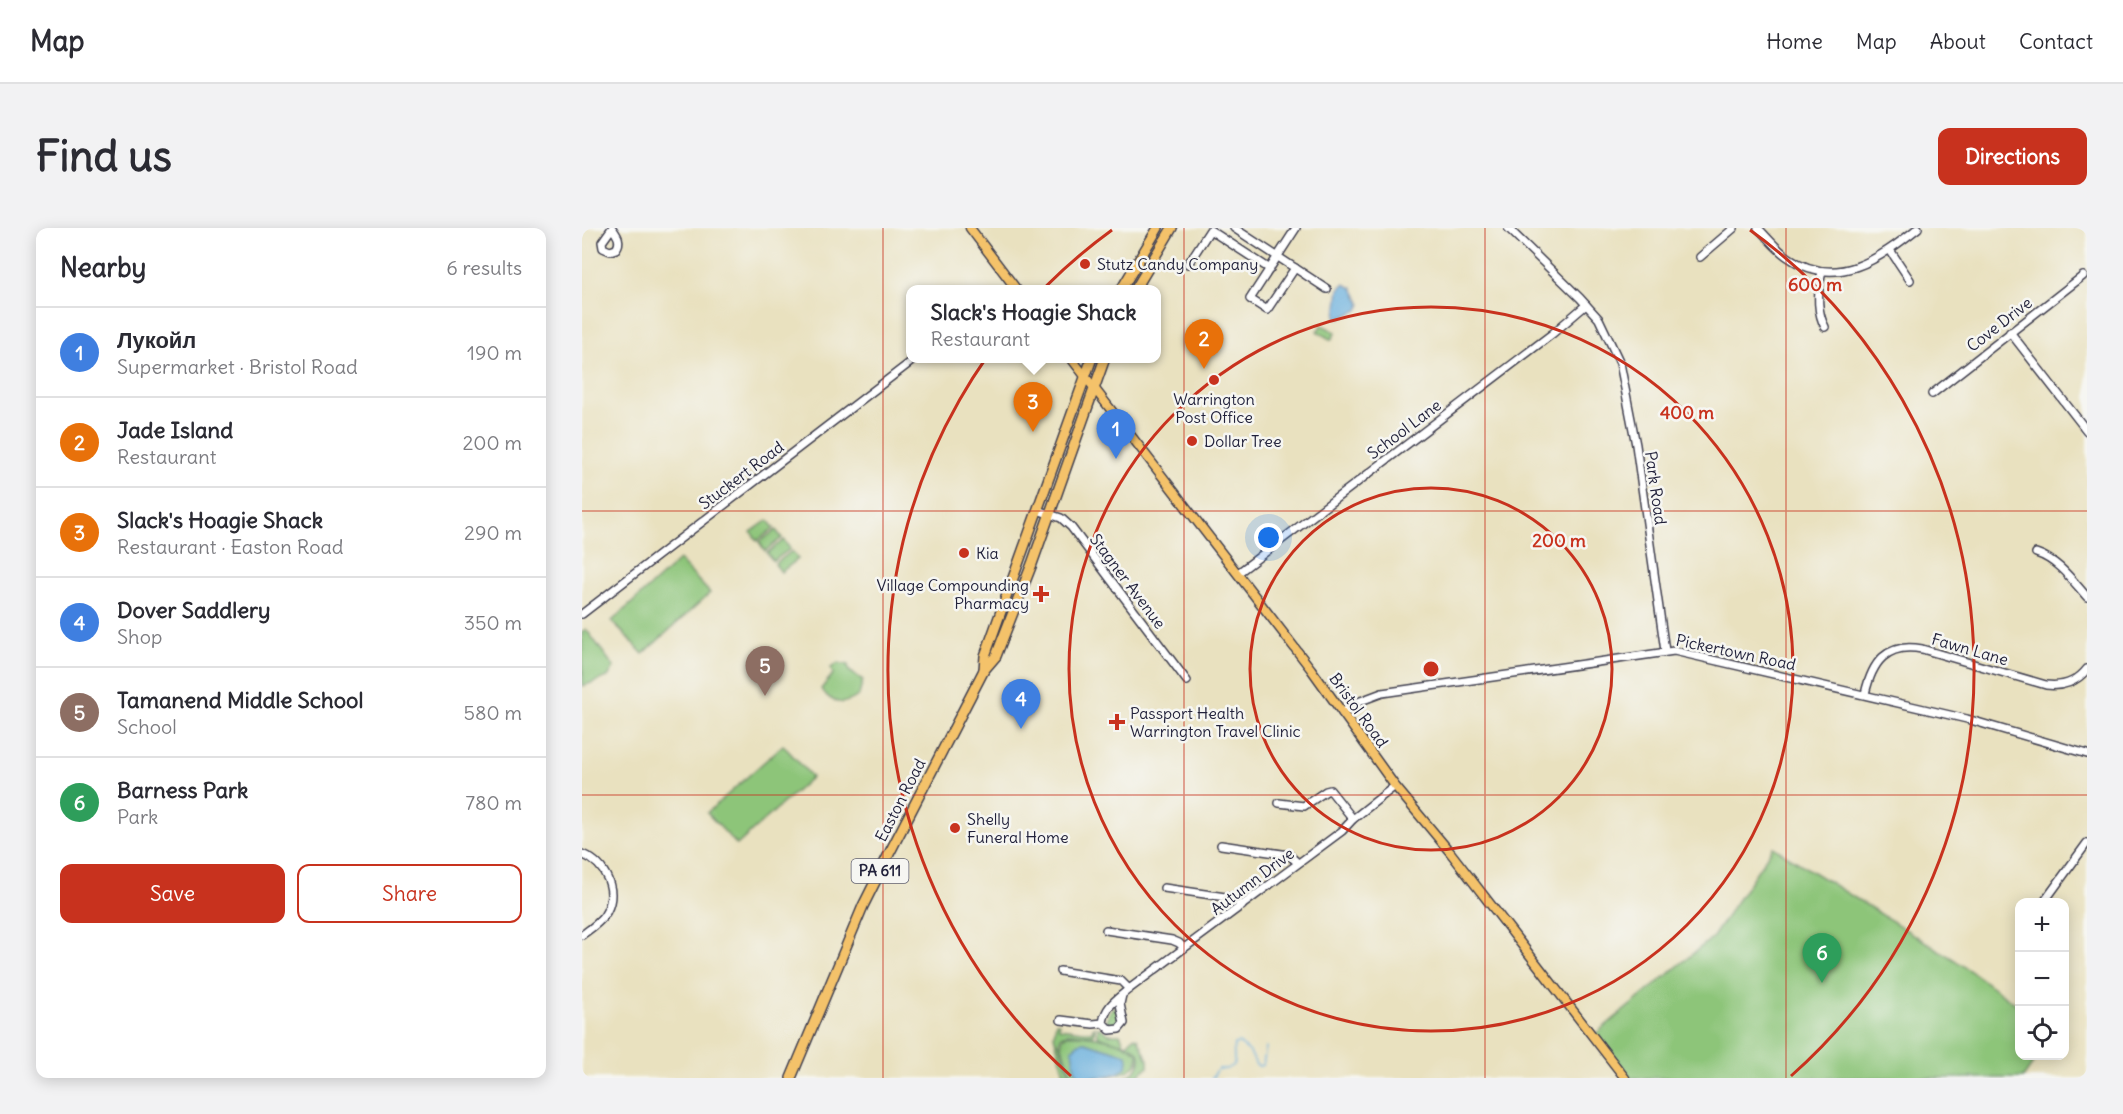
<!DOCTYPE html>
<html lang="en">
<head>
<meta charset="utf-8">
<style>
	:root { --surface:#fff; --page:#f2f2f3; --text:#2b2b33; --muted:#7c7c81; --line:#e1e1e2; --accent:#c8321e }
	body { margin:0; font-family:Delius,sans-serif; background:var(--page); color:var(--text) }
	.controls { position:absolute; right:18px; bottom:18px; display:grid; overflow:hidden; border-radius:12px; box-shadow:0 3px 15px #0003 }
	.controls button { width:54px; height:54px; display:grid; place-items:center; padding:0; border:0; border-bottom:2px solid var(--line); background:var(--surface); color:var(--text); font:30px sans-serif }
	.you { position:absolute; left:687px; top:310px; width:21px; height:21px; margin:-15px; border:4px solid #fff; border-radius:50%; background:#1a73e8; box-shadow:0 0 0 9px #1a73e833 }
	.badge { display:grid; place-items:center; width:39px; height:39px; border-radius:50%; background:var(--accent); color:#fff; font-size:20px; font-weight:700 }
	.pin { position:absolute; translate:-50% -50px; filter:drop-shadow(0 2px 3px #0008) }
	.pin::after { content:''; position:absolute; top:32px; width:21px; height:18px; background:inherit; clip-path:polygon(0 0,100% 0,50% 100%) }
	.popup { position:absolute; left:324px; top:57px; width:255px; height:78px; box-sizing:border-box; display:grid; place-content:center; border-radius:12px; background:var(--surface); filter:drop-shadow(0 2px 4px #0005); font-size:20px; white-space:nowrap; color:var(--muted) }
	.popup b { font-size:22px; color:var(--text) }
	.popup::after { content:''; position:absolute; left:50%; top:100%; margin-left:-12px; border:12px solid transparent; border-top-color:var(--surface) }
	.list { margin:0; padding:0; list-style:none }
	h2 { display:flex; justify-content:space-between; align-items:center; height:78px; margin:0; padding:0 24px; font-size:26px }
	h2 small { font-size:20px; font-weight:400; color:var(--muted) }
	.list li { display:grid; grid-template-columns:39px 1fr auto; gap:18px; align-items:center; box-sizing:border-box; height:90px; padding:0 24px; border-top:2px solid var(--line) }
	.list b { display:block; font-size:22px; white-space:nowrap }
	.list p { margin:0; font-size:20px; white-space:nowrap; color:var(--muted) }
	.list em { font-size:20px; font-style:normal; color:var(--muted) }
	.actions { display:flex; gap:12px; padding:18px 24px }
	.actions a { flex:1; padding:14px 0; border:2px solid var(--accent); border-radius:12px; text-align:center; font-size:21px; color:var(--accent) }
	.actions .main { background:var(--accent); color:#fff }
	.icon { flex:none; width:33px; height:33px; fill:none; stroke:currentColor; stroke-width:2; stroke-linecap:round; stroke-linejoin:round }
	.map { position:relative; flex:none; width:1505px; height:850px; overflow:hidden; border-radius:12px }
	header { display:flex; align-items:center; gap:36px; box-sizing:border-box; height:84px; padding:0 30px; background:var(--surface); border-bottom:2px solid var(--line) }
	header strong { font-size:28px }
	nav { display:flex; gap:33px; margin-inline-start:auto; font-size:21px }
	.intro { display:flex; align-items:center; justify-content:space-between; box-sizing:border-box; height:144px; padding:0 36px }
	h1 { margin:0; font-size:42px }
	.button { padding:15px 27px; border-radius:12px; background:var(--accent); color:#fff; font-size:21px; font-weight:700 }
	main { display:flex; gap:36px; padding:0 36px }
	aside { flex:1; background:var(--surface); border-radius:12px; box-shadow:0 3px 15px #0003 }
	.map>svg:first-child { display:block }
	.green { fill:#8dc579; stroke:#58745a; stroke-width:1.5 }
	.water { fill:#64acdb; stroke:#43678b; stroke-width:1.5 }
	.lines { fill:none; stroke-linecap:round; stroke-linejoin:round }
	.stream { stroke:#64acdb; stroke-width:1.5 }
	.minor-casing { stroke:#403f4f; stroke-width:10 }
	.major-casing { stroke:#403f4f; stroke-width:11 }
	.highway-casing { stroke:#403f4f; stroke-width:12 }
	.minor { stroke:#fff; stroke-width:7 }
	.major { stroke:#f4c26a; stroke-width:8 }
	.highway { stroke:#f4c26a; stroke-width:9 }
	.grid { fill:none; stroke:#c8321e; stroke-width:1.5; stroke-opacity:0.55 }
	.ring { fill:none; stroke:#c8321e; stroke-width:3 }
	.poi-dot { fill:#c8321e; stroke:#f6f6f2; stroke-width:2 }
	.labels { text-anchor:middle; stroke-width:5; stroke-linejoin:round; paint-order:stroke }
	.shield { fill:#f6f6f2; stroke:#626272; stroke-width:1.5 }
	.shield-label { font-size:15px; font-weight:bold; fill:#22223b }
	.poi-label { font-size:16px; fill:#22223b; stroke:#f6f6f2; text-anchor:start }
	.street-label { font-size:16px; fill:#22223b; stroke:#f6f6f2 }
	.centre { fill:#c8321e; stroke:#f6f6f2; stroke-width:3 }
	.ring-label { font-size:18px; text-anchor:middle; font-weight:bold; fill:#c8321e; stroke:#f6f6f2; stroke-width:5; stroke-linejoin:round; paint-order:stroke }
</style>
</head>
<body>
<header>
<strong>Map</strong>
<nav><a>Home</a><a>Map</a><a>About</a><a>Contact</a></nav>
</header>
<div class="intro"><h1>Find us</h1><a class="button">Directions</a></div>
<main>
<aside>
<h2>Nearby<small>6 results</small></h2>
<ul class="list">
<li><span class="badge" style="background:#3f7fe0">1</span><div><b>Лукойл</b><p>Supermarket · Bristol Road</p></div><em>190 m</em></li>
<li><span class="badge" style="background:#e8710a">2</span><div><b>Jade Island</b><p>Restaurant</p></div><em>200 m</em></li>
<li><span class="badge" style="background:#e8710a">3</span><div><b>Slack's Hoagie Shack</b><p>Restaurant · Easton Road</p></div><em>290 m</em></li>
<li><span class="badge" style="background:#3f7fe0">4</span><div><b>Dover Saddlery</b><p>Shop</p></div><em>350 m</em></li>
<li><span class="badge" style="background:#8d6e63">5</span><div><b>Tamanend Middle School</b><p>School</p></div><em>580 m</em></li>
<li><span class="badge" style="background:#2e9e5b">6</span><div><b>Barness Park</b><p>Park</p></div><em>780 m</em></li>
</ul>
<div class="actions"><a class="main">Save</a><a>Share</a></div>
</aside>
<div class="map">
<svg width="1505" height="850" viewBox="0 0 1505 850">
	<rect width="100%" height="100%" fill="#f6f6f2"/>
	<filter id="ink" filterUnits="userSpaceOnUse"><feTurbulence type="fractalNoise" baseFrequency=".0167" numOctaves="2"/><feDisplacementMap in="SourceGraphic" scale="12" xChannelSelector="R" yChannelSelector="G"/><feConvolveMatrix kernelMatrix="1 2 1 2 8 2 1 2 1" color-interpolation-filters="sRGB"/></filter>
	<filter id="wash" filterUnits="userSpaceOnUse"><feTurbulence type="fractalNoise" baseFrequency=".008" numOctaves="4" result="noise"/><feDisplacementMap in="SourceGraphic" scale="24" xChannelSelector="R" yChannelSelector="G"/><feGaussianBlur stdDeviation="1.35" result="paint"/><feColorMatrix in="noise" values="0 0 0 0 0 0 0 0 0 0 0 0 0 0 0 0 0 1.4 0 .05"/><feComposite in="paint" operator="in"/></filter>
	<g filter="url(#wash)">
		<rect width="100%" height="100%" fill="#e9e1bf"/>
		<g class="green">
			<path d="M740,97l14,7 -5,8 -14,-9z"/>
			<path d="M186,292l6,8 -17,13 -6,-9z"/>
			<path d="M194,302l6,8 -17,13 -6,-9z"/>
			<path d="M202,312l6,9 -17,12 -6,-8z"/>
			<path d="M210,323l6,8 -17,13 -6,-8z"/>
			<path d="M97,332l31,33 -67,61 -31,-33z"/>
			<path d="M4,401l28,38 -6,10 -25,9 -1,-54z"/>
			<path d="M256,435l10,2 1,6 14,9 -4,15c-15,12 -27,9 -38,-6l12,-15 -2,-6z"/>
			<path d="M201,517l29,32 -75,68 -30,-32z"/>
			<path d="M1191,619l182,113 64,46 1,50h18l-15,22h-398l-32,-42 120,-99z"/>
			<path d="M533,778l5,15 -2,5 -6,2 -5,-5c0,-6 3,-14 8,-17z"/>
			<path d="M474,794l3,1v5l33,4 1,-4 2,-1 -1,8 -26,-2 -7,4 -2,6 12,35h-6l-11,-43z"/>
			<path d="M516,800h2l9,6h11l4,9 3,1 7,-7 4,1 10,22v7l-15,11h-8c11,-6 18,-14 14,-26l-7,-5 -34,-11z"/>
			<path d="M485,807c19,-2 58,6 71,18 5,25 -44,25 -65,25l-12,-34 2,-6z"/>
		</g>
		<g class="water">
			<path d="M762,56l9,4 8,16 -3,6 -19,9 -3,-2 3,-28z"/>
			<path d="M503,814l42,13c7,23 -33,23 -47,21l-5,-6 -3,-21 7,-6z"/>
		</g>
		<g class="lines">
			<path class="stream" d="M630,850l6,-9h9l6,-4c3,-7 -1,-13 1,-21l5,-1 11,9 6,13 3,1 4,-1 3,-18"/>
		</g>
	</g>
	<g filter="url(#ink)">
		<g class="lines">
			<g class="minor-casing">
				<g id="minor">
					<path d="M30,0c5,7 10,13 4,21l-6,2 -7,-3 -1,-6z"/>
					<path d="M652,0l93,61"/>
					<path d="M926,0l72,70 19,21 21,44 16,82 29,206"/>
					<path d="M1176,0c10,10 19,22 30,29 48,34 92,1 130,-29"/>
					<path d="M1308,22l20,30"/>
					<path d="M1118,29l34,-29"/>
					<path d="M606,36l22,-34 60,39"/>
					<path d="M713,40l-28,42 -17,-11 46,-71"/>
					<path d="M1240,43c-4,18 -6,40 3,56"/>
					<path d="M1428,104l77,99"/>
					<path d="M1350,166l151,-118"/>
					<path d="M455,282l24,8 10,9 116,154"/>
					<path d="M1454,325c22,7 36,27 51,44"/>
					<path d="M656,345l314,-239 34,-29"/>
					<path d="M0,386l334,-256"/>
					<path d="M1283,466c7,-31 21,-52 57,-45l124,36c16,2 31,-3 41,-16"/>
					<path d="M760,485l16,-11 24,-9 292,-42 293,68 120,35"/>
					<path d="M697,575l25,3 22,-15 4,-1 23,29"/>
					<path d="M639,617l68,10 9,8"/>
					<path d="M0,626c24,10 38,38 22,62 -6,8 -14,13 -22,19"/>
					<path d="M582,660l68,10 10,8"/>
					<path d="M1462,674l43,-59"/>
					<path d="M524,702l66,10 7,3 5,5"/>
					<path d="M478,743l61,10 8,8"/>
					<path d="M540,767l-2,9 4,19 -5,6 -9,1 -7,-7c2,-17 14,-24 26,-34l213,-158 11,-12 42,-33"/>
					<path d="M479,792l32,4 10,-1"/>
				</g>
			</g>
			<g class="major-casing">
				<g id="major">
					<path d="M388,0l47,62"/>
					<path d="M489,130l240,311 84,117 55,66 175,226"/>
				</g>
			</g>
			<g class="highway-casing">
				<g id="highway">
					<path d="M539,62l37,-62"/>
					<path d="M553,62l37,-62"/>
					<path d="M402,442l1,-14 107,-298"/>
					<path d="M209,850l72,-172 27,-54 94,-182 12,-14 36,-92 73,-206"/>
				</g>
			</g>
			<use href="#minor" class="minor"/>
			<use href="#major" class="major"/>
			<use href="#highway" class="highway"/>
		</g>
	</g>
	<path class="grid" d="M301,0v850M602,0v850M903,0v850M1204,0v850M0,283h1505M0,567h1505"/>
	<g class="ring">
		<circle cx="849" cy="441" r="181"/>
		<circle cx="849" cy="441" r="362"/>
		<path d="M489 848A543 543 0 0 1 530 2M1168 2A543 543 0 0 1 1209 848"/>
	</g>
	<g class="poi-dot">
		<circle cx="503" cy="36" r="6"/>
		<circle cx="632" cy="152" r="6"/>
		<circle cx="610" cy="213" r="6"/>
		<circle cx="382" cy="325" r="6"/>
		<path d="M456 357h6v6h6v6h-6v6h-6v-6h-6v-6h6z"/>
		<path d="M532 485h6v6h6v6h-6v6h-6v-6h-6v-6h6z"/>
		<circle cx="373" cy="600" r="6"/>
	</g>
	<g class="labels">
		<rect class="shield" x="269.5" y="631" width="57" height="24" rx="4.5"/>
		<g class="shield-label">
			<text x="298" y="648">PA 611</text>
		</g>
		<g class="poi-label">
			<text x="515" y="42">Stutz Candy Company</text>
			<text x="632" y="177" text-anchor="middle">Warrington<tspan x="632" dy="18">Post Office</tspan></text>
			<text x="622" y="219">Dollar Tree</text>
			<text x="394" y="331">Kia</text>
			<text x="447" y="363" text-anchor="end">Village Compounding<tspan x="447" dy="18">Pharmacy</tspan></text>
			<text x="548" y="491">Passport Health<tspan x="548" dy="18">Warrington Travel Clinic</tspan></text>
			<text x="385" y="597">Shelly<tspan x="385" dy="18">Funeral Home</tspan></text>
		</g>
		<g class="street-label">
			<text transform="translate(1417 96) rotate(-38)" y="6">Cove Drive</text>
			<text transform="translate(822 201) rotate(-37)" y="6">School Lane</text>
			<text transform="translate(159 247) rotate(-37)" y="6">Stuckert Road</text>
			<text transform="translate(1074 260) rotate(82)" y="6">Park Road</text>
			<text transform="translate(546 353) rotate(53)" y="6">Stagner Avenue</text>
			<text transform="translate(1388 421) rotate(16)" y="6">Fawn Lane</text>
			<text transform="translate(1154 424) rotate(12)" y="6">Pickertown Road</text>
			<text transform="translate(777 482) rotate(54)" y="6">Bristol Road</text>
			<text transform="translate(318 572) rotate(-63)" y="6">Easton Road</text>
			<text transform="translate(670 653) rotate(-37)" y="6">Autumn Drive</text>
		</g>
	</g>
	<circle cx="849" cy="441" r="9" class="centre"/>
	<g class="ring-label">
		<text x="1233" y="63">600 m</text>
		<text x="1105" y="191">400 m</text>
		<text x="977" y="319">200 m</text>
	</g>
</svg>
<div class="controls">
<button>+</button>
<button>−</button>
<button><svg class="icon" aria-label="locate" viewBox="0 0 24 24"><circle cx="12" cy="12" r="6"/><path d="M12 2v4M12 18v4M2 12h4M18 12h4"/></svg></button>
</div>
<div class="you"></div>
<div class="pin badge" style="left:534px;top:231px;background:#3f7fe0">1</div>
<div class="pin badge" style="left:622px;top:141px;background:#e8710a">2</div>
<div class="pin badge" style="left:451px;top:204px;background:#e8710a">3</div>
<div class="popup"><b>Slack's Hoagie Shack</b>Restaurant</div>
<div class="pin badge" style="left:439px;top:501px;background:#3f7fe0">4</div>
<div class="pin badge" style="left:183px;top:468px;background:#8d6e63">5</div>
<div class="pin badge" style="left:1240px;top:755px;background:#2e9e5b">6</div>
</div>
</main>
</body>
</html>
